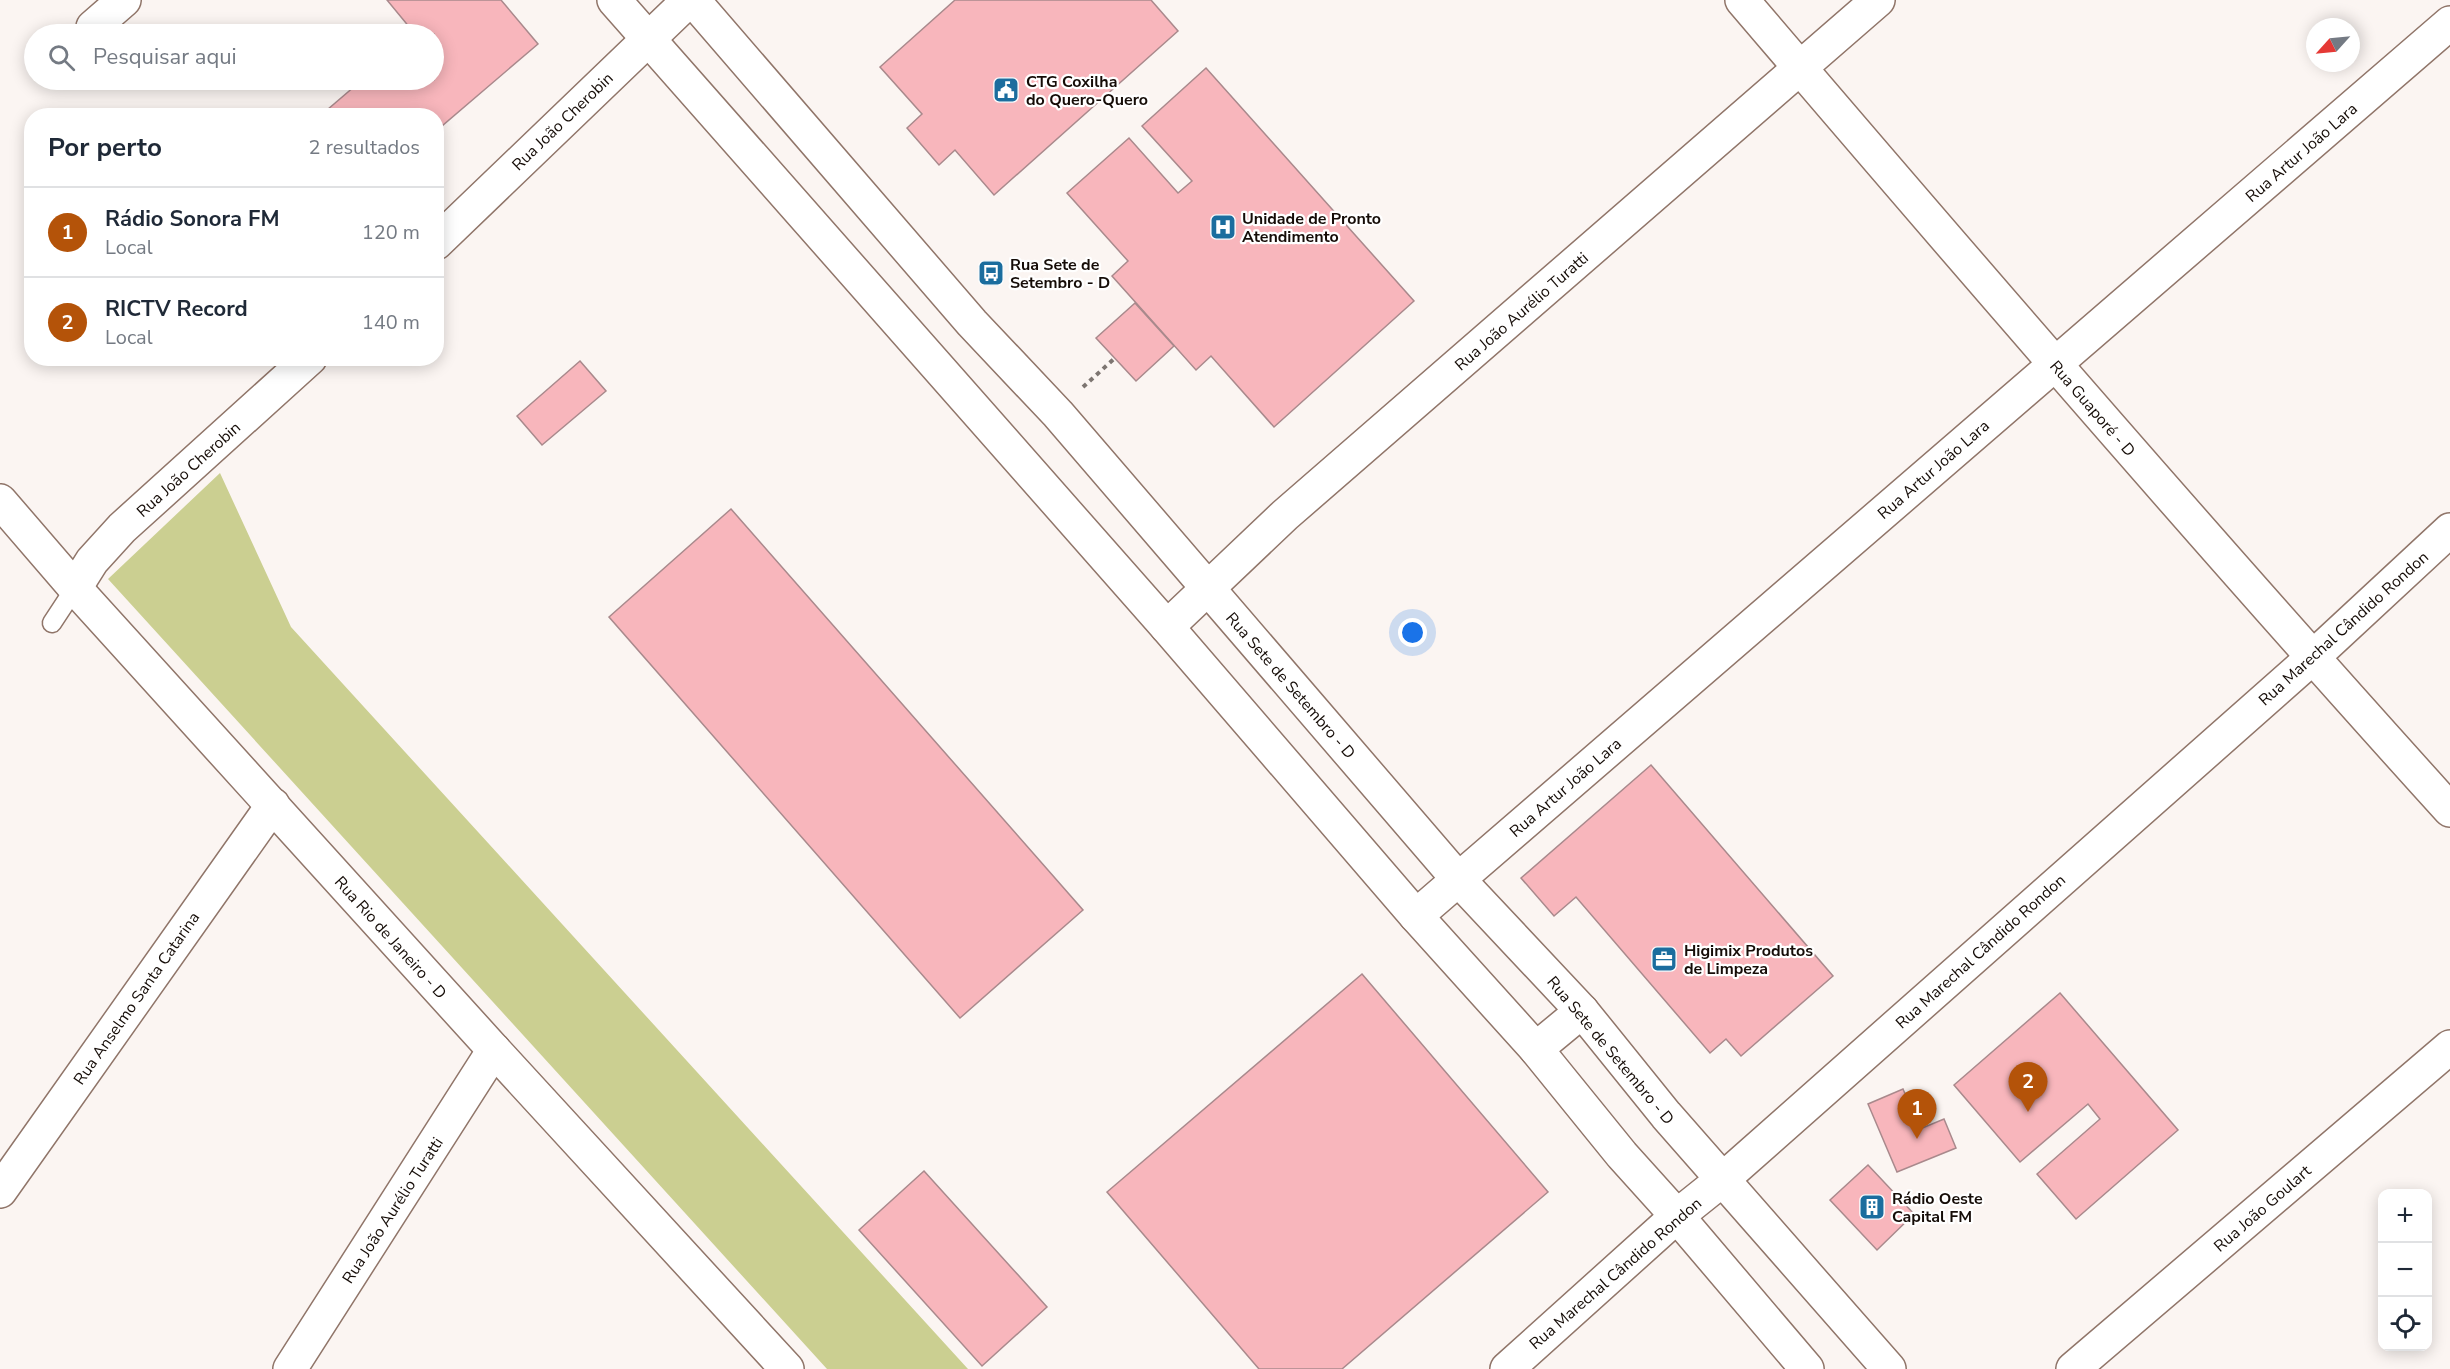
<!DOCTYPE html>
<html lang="pt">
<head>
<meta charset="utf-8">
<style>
	:root { --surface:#fff; --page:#f2f2f3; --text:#1f2937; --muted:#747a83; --line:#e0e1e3; --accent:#b45309 }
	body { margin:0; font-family:"Nunito Sans",sans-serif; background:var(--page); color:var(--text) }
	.controls { position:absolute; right:18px; bottom:18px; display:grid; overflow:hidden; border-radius:12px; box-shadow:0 3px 15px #0003 }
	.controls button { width:54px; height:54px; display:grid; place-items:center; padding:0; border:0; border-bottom:2px solid var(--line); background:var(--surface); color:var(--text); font:30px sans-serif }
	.compass { position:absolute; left:2306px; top:18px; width:54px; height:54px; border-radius:50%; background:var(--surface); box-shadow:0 3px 15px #0003; rotate:243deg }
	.you { position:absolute; left:1413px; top:633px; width:21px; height:21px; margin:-15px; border:4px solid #fff; border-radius:50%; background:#1a73e8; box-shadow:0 0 0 9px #1a73e833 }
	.badge { display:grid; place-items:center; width:39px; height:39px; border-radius:50%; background:var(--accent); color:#fff; font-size:20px; font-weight:700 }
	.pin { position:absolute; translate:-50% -50px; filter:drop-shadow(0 2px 3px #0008) }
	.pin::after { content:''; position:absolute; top:32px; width:21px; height:18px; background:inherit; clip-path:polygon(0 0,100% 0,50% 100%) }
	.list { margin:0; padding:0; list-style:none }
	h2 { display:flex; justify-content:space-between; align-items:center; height:78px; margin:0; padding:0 24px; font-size:26px }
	h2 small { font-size:20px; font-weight:400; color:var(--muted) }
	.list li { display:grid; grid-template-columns:39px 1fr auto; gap:18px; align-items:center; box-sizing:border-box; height:90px; padding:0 24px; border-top:2px solid var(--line) }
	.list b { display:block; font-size:22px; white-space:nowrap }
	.list p { margin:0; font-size:20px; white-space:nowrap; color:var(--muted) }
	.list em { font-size:20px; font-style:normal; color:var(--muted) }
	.icon { flex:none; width:33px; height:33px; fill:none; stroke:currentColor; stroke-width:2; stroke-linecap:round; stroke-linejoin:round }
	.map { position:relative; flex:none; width:2450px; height:1369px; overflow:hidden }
	.search { position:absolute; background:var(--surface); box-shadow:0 3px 15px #0003; left:24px; top:24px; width:420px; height:66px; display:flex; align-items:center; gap:15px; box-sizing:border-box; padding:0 21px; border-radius:33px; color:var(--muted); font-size:22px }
	.panel { position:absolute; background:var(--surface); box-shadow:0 3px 15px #0003; left:24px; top:108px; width:420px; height:258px; border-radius:24px }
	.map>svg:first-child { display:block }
	.green { fill:#cbcf91 }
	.building { fill:#f8b6bc; stroke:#a9898c; stroke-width:1.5 }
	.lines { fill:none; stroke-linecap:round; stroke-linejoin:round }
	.service-casing { stroke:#907569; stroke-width:21 }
	.minor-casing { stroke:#907569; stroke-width:36 }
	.tertiary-casing { stroke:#907569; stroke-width:36 }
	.path { stroke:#7d7571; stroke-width:4; stroke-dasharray:4.5 4.5; stroke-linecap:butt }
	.service { stroke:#fff; stroke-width:18 }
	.minor { stroke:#fff; stroke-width:33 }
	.tertiary { stroke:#fff; stroke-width:33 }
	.labels { text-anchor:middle; stroke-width:4.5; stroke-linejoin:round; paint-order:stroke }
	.poi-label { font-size:16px; font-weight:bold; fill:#150c07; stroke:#fff; text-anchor:start }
	.street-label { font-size:16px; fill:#150c07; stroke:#fff }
</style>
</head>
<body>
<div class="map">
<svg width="2450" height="1369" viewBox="0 0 2450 1369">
	<rect width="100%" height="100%" fill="#fbf5f2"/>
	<path class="green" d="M220,473l71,154 677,742h-141l-719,-790z"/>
	<g class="building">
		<path d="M387,0h114l37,44 -102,87v-15h-116l42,-36h72v-46h-19z"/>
		<path d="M955,0h196l27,31 -184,164 -39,-45 -16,15 -32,-37 15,-14 -42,-47z"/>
		<path d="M1206,68l208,233 -140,126 -63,-71 -15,14 -84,-94 16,-15 -61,-68 62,-55 49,55 14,-12 -50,-55z"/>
		<path d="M1135,303l39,43 -38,35 -40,-43z"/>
		<path d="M580,361l26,30 -64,54 -25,-29z"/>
		<path d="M731,509l352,401 -123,108 -351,-401z"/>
		<path d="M1651,765l182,211 -92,80 -15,-17 -16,14 -134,-156 -22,19 -33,-38z"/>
		<path d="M1362,974l186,218 -206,177h-83l-152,-177z"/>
		<path d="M2060,993l118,137 -102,89 -39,-45 63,-55 -12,-15 -68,58 -66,-77z"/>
		<path d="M1903,1089l17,40 24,-10 12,29 -59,24 -29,-68z"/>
		<path d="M1868,1165l46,49 -37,36 -47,-50z"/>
		<path d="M924,1171l123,136 -65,59 -123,-136z"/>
	</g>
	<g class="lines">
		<g class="service-casing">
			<path id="service" d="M52,623l23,-35"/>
		</g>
		<g class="minor-casing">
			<g id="minor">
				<path d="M1742,0c233,273 467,544 708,810"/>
				<path d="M93,27l31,-27"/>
				<path d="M436,243l253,-243"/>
				<path d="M0,501l75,87 419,462 293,319"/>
				<path d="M75,588l17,-27 30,-33 188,-170"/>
				<path d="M1167,627l118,-112 593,-515"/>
				<path d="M1416,916l1034,-893"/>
				<path d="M0,1191l273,-386"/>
				<path d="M290,1369l204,-319"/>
				<path d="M1507,1369l170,-153 45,-36 590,-522 138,-128"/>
				<path d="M2073,1369l377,-322"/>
			</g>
		</g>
		<g class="tertiary-casing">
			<g id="tertiary">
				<path d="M614,0l553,627 249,289 120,133 86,106 55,61 130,153"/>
				<path d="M693,0l279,323 86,91 400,465 124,132 84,104 223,254"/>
				<path d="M1536,1049l46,-38"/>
			</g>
		</g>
		<path class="path" d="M1083,387l32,-29"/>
		<use href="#service" class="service"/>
		<use href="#minor" class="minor"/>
		<use href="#tertiary" class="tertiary"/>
	</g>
	<defs>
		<g id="civic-square" transform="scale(1.35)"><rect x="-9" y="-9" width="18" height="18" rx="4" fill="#1b6d9e" stroke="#fff"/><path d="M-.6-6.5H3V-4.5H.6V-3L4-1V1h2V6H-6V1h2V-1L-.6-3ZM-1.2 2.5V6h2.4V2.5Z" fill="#fff"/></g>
		<g id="hospital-square" transform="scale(1.35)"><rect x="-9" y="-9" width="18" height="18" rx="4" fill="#1b6d9e" stroke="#fff"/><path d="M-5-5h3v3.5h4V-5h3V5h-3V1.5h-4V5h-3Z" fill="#fff"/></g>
		<g id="bus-square" transform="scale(1.35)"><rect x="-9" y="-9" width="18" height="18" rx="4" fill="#1b6d9e" stroke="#fff"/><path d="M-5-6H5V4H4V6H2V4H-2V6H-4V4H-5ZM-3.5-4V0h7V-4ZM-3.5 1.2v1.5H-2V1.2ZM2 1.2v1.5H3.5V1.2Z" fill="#fff"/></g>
		<g id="office-square" transform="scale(1.35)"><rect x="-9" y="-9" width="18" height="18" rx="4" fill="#1b6d9e" stroke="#fff"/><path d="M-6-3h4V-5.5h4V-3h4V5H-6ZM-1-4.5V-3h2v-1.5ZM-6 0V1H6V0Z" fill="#fff"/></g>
		<g id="building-square" transform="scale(1.35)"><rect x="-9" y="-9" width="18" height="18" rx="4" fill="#1b6d9e" stroke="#fff"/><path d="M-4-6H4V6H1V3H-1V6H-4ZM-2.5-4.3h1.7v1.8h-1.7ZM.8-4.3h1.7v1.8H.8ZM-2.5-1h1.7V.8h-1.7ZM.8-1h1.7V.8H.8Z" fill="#fff"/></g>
	</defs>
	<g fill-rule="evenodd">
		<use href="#civic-square" x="1006" y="90"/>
		<use href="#hospital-square" x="1223" y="227"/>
		<use href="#bus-square" x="991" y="273"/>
		<use href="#office-square" x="1664" y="959"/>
		<use href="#building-square" x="1872" y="1207"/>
	</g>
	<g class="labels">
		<g class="poi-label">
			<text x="1026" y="87">CTG Coxilha<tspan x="1026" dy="18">do Quero-Quero</tspan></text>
			<text x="1242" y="224">Unidade de Pronto<tspan x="1242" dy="18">Atendimento</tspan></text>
			<text x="1010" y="270">Rua Sete de<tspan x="1010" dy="18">Setembro - D</tspan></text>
			<text x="1684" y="956">Higimix Produtos<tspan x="1684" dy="18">de Limpeza</tspan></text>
			<text x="1892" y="1204">Rádio Oeste<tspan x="1892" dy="18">Capital FM</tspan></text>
		</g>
		<g class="street-label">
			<text transform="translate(562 121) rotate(-44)" y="6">Rua João Cherobin</text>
			<text transform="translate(2301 152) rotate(-41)" y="6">Rua Artur João Lara</text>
			<text transform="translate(1521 311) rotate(-41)" y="6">Rua João Aurélio Turatti</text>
			<text transform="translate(2093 408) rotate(49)" y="6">Rua Guaporé - D</text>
			<text transform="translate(188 469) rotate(-42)" y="6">Rua João Cherobin</text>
			<text transform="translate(1933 469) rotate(-41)" y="6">Rua Artur João Lara</text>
			<text transform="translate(2343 628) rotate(-42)" y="6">Rua Marechal Cândido Rondon</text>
			<text transform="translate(1291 685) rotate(49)" y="6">Rua Sete de Setembro - D</text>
			<text transform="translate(1565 787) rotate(-41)" y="6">Rua Artur João Lara</text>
			<text transform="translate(391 937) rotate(48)" y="6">Rua Rio de Janeiro - D</text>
			<text transform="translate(1980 951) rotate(-42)" y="6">Rua Marechal Cândido Rondon</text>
			<text transform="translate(136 998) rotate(-55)" y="6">Rua Anselmo Santa Catarina</text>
			<text transform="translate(1611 1050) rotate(50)" y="6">Rua Sete de Setembro - D</text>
			<text transform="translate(2262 1208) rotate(-41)" y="6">Rua João Goulart</text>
			<text transform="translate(392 1210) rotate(-57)" y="6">Rua João Aurélio Turatti</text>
			<text transform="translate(1615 1273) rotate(-41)" y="6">Rua Marechal Cândido Rondon</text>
		</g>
	</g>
</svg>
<div class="controls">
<button>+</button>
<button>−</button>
<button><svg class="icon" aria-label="locate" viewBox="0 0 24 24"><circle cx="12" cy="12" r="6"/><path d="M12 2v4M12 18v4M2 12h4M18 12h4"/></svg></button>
</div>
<svg class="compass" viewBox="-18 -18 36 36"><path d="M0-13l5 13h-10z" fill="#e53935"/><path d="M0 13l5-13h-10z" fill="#747a83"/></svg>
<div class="you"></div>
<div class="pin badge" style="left:1917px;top:1139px">1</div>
<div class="pin badge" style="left:2028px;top:1112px">2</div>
<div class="search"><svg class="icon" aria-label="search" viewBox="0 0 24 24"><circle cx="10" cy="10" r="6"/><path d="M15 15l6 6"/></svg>Pesquisar aqui</div>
<section class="panel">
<h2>Por perto<small>2 resultados</small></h2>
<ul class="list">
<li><span class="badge">1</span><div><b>Rádio Sonora FM</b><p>Local</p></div><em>120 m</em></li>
<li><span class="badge">2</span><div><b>RICTV Record</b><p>Local</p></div><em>140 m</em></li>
</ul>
</section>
</div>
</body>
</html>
